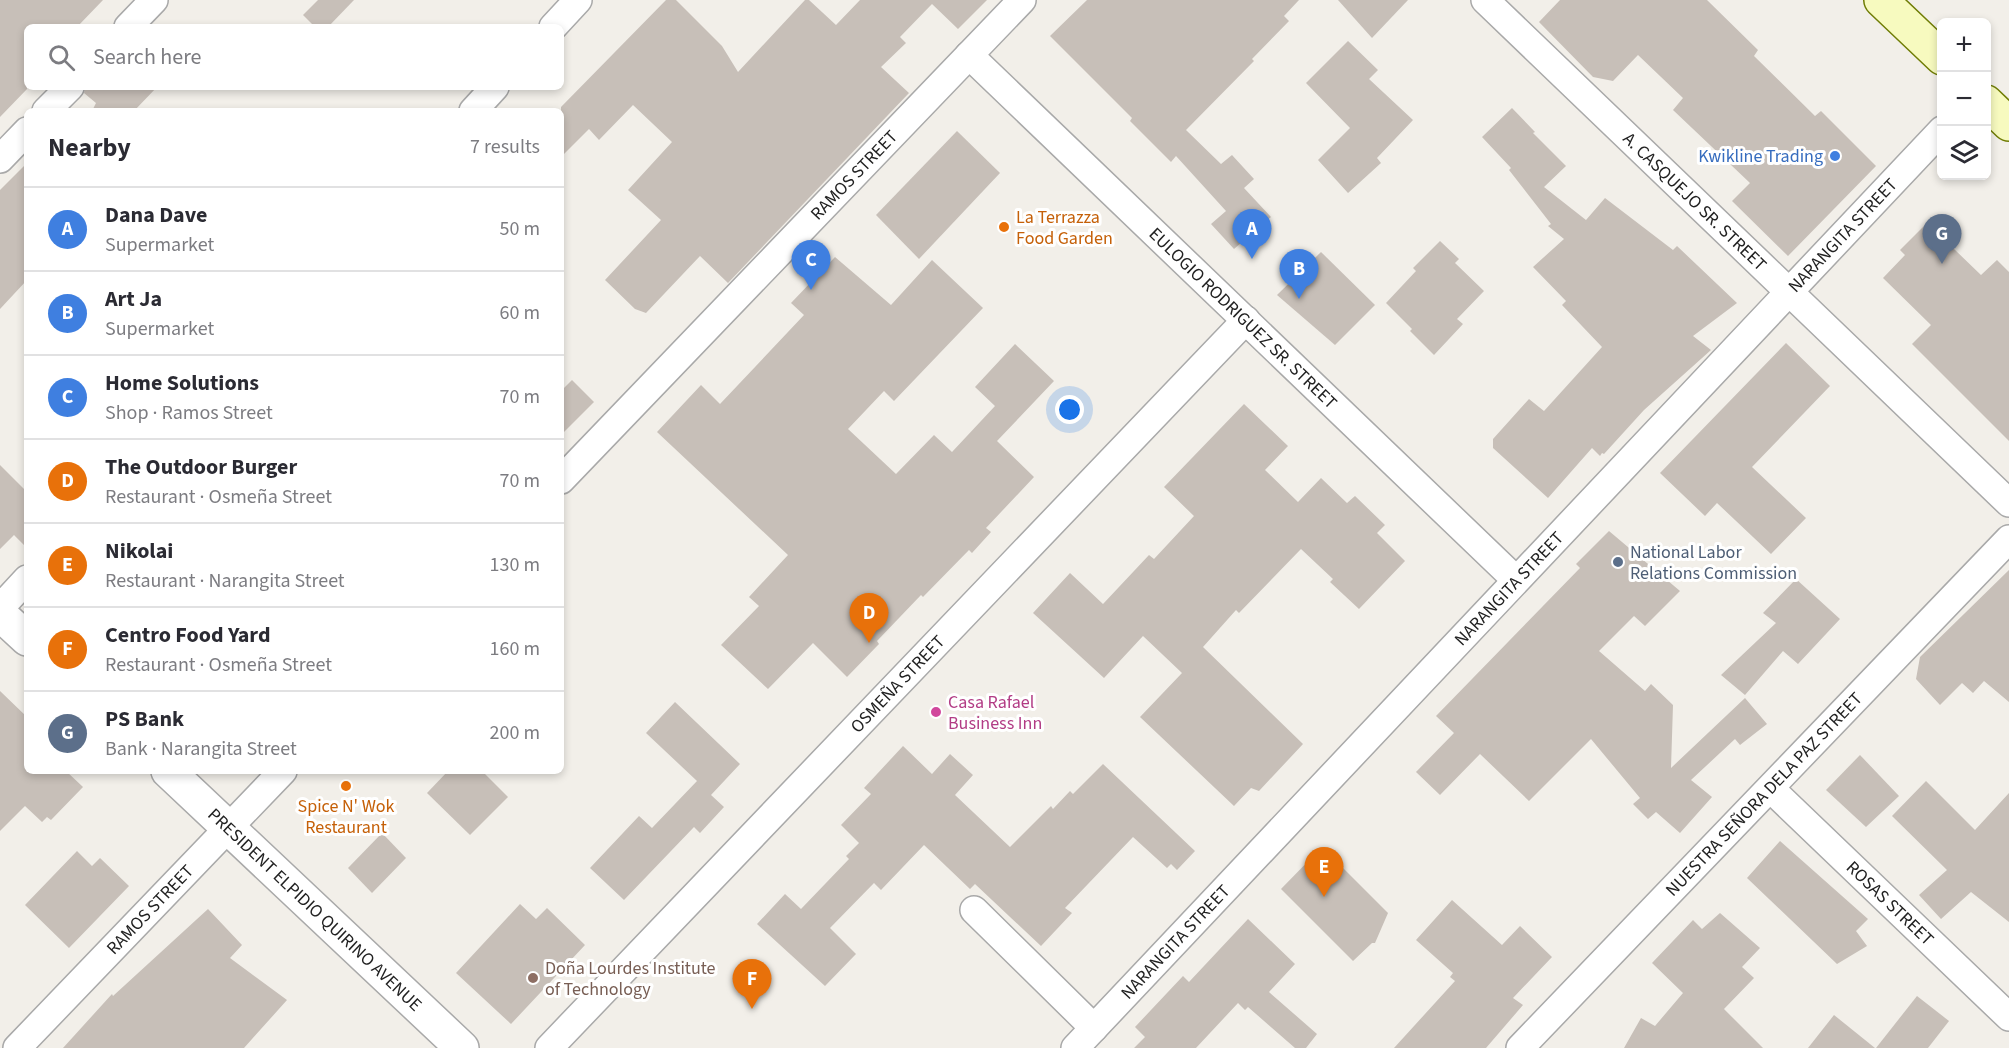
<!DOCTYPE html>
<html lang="en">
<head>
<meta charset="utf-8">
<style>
	:root { --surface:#fff; --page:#f2f2f3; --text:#2b2b33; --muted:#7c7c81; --line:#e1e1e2; --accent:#1a73e8 }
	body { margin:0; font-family:"Source Sans 3",sans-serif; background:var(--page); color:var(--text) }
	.controls { position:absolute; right:18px; top:18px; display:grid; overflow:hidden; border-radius:9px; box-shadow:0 3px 9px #0003 }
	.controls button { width:54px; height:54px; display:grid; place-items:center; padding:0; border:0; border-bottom:2px solid var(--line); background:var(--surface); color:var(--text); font:30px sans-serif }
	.you { position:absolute; left:1070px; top:410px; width:21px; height:21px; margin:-15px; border:4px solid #fff; border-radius:50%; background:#1a73e8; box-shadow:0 0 0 9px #1a73e833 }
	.badge { display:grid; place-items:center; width:39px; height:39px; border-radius:50%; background:var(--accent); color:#fff; font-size:20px; font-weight:700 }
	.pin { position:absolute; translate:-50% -50px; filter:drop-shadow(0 2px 3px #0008) }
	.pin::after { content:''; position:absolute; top:32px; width:21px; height:18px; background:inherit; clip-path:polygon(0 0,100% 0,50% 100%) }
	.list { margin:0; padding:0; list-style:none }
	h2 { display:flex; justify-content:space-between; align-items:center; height:78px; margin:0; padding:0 24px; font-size:26px }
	h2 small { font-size:20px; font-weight:400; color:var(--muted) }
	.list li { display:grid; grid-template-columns:39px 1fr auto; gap:18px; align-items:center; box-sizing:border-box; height:84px; padding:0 24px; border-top:2px solid var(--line) }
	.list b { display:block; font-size:22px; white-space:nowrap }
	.list p { margin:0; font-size:20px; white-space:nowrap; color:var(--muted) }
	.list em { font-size:20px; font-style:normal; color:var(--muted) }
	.icon { flex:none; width:33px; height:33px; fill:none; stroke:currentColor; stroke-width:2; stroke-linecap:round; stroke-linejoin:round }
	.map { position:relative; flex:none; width:2009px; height:1048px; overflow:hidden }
	.search { position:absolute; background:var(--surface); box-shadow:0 3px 9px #0003; left:24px; top:24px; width:540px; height:66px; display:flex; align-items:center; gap:15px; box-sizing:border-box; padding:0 21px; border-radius:9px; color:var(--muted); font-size:22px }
	.panel { position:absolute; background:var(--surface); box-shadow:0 3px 9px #0003; left:24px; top:108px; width:540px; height:666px; border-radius:9px }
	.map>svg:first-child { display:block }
	.building { fill:#c7bfb8 }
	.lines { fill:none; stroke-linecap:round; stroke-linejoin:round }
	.minor-casing { stroke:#a9a9a9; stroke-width:30 }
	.tertiary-casing { stroke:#a9a9a9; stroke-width:36 }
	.secondary-casing { stroke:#707d05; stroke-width:36 }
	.minor { stroke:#fff; stroke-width:27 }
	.tertiary { stroke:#fff; stroke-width:33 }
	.secondary { stroke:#f7fabf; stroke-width:33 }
	.shop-dot { fill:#3f7fe0; stroke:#fff; stroke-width:2 }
	.food-dot { fill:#e8710a; stroke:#fff; stroke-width:2 }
	.service-dot { fill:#5c6f8a; stroke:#fff; stroke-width:2 }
	.hotel-dot { fill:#d1479c; stroke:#fff; stroke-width:2 }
	.education-dot { fill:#8d6e63; stroke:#fff; stroke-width:2 }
	.labels { text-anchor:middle; stroke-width:6; stroke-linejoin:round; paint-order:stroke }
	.shop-label { font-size:18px; fill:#366cbe; stroke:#fff; text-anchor:end }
	.street-label { font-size:18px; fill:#222; stroke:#fff }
	.food-label { font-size:18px; fill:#c56008; stroke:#fff; text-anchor:start }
	.service-label { font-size:18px; fill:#4e5e75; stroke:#fff; text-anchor:start }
	.hotel-label { font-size:18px; fill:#b23c85; stroke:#fff; text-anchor:start }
	.education-label { font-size:18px; fill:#785e54; stroke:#fff; text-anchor:start }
</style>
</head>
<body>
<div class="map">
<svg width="2009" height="1048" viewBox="0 0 2009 1048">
	<rect width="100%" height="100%" fill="#f2efe9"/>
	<g class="building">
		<path d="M0,0h103l-26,27h-50v62l-27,28z"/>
		<path d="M318,0h36l-26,27h-13l-12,-12z"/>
		<path d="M666,0h10l46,46 16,26 67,-72h4l27,25 24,-25h127l-29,29 -26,-25 -32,33 6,6 -25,24 28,26 -181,190 -28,-27 -54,57 -11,-4 -30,-29 56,-60 -33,-30 44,-48 -39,-37 -34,35 -10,-11 -28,28v-50z"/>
		<path d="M1087,0h212l-15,16 5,5 -37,38 2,2 -68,69 35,34 11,-9 22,24 -10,9 27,29 -37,32 -23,-25 15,-13 -50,-55 -5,6 -41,-41 2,-3 -82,-82z"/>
		<path d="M1338,0h70l-36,38z"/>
		<path d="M1560,0h147l51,50 -4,6 61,60 6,-5 55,55 -88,90 -56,-55 18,-18 -77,-73 10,-12 -45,-43 -25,26 -20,-4 -54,-55z"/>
		<path d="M1348,41l30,29 -9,9 44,41 -36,38 4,5 -33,30 -30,-33 32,-32 -44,-45z"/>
		<path d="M85,87h72l-23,24h-42l4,-8 -12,-10z"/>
		<path d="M1512,108l23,24 -2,1 33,33 -22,21 42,33 19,-22 68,52 4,-4 60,57 -44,33 18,14 -67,60 -40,44 -2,-1 -2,3 -8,-8 -44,50 -55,-50v-9l36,-40 15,12 58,-64 -40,-42 4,-4 -33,-34 31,-28 -16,-13 3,-2 -42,-54 2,-2 -29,-31z"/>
		<path d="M957,131l43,42 -81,86 -43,-44z"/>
		<path d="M27,163v117l-27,29v-119z"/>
		<path d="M1927,223l54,52 16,-15 12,12v169l-97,-97 19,-19 -48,-47 22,-23 -5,-5z"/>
		<path d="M1440,241l19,18 -4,4 29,28 -27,28 6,5 -29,31 -24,-24 2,-2 -26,-26 30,-32 -3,-3z"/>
		<path d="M1321,252l54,53 -40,40 -58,-50z"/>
		<path d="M835,257l56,48 41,-45 51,48 -89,93 -10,-10 -36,38 48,45 38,-39 18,17 43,-46 -20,-19 40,-43 39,37 -57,60 37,36 -48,51 5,4 -19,21 -3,-3 -46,47 -2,-2 -44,46 2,3 -32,33 -34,-34 -45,46 -47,-44 38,-39 -10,-9 39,-42 -131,-123 44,-47 19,19 84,-89 -13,-12z"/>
		<path d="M1786,343l44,43 -78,81 54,51 -35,36 -54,-51 -12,13 -45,-43z"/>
		<path d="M572,380l22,22 -33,33v-44z"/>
		<path d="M1244,404l44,42 -23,24 33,32 23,-24 26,25 8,-7 30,29 -8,8 28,28 -46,48 -29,-27 3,-3 -32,-30 -62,64 -3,-3 -33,37 100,97 -44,47 -8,-3 -17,18 -94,-89 42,-44 -39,-37 -39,42 -71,-65 37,-40 33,31 46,-49 5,4 40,-43 -30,-29z"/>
		<path d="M0,465l27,27v56l-13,-13 -14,14z"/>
		<path d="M1609,531l71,60 -35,35 -11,-10 -35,35 46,40 6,-7 22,21 -2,63 74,-70 22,26 -27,21 -5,-6 -44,41 21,17 -32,36 -24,-21 -8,7 -15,-15 7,-6 -49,-59 -62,62 -49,-47 -40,41 -24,-23 38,-39 -18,-17 144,-148 -4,-4z"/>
		<path d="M2009,570v132l-25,-21 -11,12 -11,-10 -22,22 -24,-26 4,-22z"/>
		<path d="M1796,579l44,40 -42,45 -15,-13 -38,44 -24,-20 55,-52 -13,-10z"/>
		<path d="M0,691l27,26v54h39l17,16 -32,33 -4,-3 -5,5 -17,-16 -25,25z"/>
		<path d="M675,702l65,62 -29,31 13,12 -24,26 -6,-6 -70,73 -34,-32 49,-52 13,12 45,-47 -51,-48z"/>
		<path d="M903,746l29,28 18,-20 23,21 -18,20 55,52 41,-41 2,3 17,-18 3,3 30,-30 92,87 -18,19 -6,-6 -4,4 -34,-31 -68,71 7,5 -31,33 -66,-62 -5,5 -46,-44 -43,45 -7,-7 -44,45 26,26 -31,32 -68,-62 28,-30 16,15 48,-50 -3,-3 13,-13 -18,-18 30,-31 -7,-6z"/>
		<path d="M1860,755l39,41 -33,31 -40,-37z"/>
		<path d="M448,771h34l26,26 -38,38 -43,-42z"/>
		<path d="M1926,781l49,49 34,-37v129l-38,-30 -30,27 -22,-24 28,-25 -55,-54z"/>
		<path d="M382,833l24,25 -34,35 -24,-25z"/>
		<path d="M1780,841l88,78 -12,12 11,15 -30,18 -90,-86z"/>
		<path d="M1322,847l66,66 -13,30h-3l-19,18 -72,-72z"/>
		<path d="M77,851l15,15 8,-8 29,28 -60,62 -44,-43z"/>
		<path d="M1452,900l50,45 18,-19 32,31 -39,41 10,7 -37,43h-92l61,-67 -5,-4 3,-4 -37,-33z"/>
		<path d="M520,904l16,15 11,-11 38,37 -74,79 -55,-51z"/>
		<path d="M208,909l34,36 -12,13 57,42 -43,48h-181l49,-54 1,2z"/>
		<path d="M1720,913l40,35 -18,19 12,11 -30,31 39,39h-139l17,-30 14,8 28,-33 -31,-30 41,-43 9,9z"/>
		<path d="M1248,919l47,45 -26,28 48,42 -11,14h-11l-47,-41 -3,3 -7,-7 -42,45h-62l11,-11 -10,-10 48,-51 6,6z"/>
		<path d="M1917,996l32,25 -21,27h-52z"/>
		<path d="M1834,1015l41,33h-67z"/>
	</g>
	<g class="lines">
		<g class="minor-casing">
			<g id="minor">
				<path id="s1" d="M1485,0l524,503"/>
				<path d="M128,27l26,-27"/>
				<path d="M553,27l25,-27"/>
				<path id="s2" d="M969,55l547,525"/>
				<path d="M46,111l24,-24"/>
				<path d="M473,111l22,-24"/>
				<path d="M0,159l27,-28"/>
				<path id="s3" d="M561,480l461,-480"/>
				<path d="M0,608l27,-29"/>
				<path id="s4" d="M1771,789l238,228"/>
				<path d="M974,910l120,118"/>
				<path id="s5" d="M17,1048l266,-277"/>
				<path id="s6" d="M549,1048l697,-728"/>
				<path id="s7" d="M1075,1048l867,-918"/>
				<path id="s8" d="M1520,1048l489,-509"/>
			</g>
		</g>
		<g class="tertiary-casing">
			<g id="tertiary">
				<path d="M0,614l27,25"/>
				<path id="s9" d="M168,771l294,277"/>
			</g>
		</g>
		<g class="secondary-casing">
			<g id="secondary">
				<path d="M1881,0l61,58"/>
				<path d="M1986,102l23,22"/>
			</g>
		</g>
		<use href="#minor" class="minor"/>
		<use href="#tertiary" class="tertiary"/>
		<use href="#secondary" class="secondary"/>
	</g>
	<circle class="shop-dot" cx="1835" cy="156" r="6"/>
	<g class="food-dot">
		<circle cx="1004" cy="227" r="6"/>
		<circle cx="346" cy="786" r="6"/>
	</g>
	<circle class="service-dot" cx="1618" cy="562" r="6"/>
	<circle class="hotel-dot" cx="936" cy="712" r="6"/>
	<circle class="education-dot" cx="533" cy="978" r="6"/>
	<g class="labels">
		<g class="shop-label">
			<text x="1823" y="162">Kwikline Trading</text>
		</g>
		<g class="street-label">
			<text dy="6" stroke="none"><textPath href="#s3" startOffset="423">RAMOS STREET</textPath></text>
			<text dy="6" stroke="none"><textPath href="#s1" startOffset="291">A. CASQUEJO SR. STREET</textPath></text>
			<text dy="6" stroke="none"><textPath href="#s7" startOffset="1118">NARANGITA STREET</textPath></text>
			<text dy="6" stroke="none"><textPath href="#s2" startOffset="380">EULOGIO RODRIGUEZ SR. STREET</textPath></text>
			<text dy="6" stroke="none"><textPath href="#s7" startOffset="632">NARANGITA STREET</textPath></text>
			<text dy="6" stroke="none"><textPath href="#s6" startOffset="504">OSMEÑA STREET</textPath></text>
			<text dy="6" stroke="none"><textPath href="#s8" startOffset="352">NUESTRA SEÑORA DELA PAZ STREET</textPath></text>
			<text dy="6" stroke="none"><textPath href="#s4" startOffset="165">ROSAS STREET</textPath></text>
			<text dy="6" stroke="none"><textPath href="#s9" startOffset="202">PRESIDENT ELPIDIO QUIRINO AVENUE</textPath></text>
			<text dy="6" stroke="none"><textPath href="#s5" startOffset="192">RAMOS STREET</textPath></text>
			<text dy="6" stroke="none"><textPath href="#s7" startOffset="146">NARANGITA STREET</textPath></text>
		</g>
		<g class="food-label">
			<text x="1016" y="223">La Terrazza<tspan x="1016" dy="21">Food Garden</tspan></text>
			<text x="346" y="812" text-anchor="middle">Spice N' Wok<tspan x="346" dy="21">Restaurant</tspan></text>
		</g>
		<g class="service-label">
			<text x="1630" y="558">National Labor<tspan x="1630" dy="21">Relations Commission</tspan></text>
		</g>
		<g class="hotel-label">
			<text x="948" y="708">Casa Rafael<tspan x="948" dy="21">Business Inn</tspan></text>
		</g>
		<g class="education-label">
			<text x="545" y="974">Doña Lourdes Institute<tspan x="545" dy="21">of Technology</tspan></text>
		</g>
	</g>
</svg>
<div class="controls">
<button>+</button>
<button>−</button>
<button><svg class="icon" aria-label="layers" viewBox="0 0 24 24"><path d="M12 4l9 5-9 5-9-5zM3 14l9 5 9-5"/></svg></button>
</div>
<div class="you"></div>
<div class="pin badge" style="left:1252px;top:259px;background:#3f7fe0">A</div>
<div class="pin badge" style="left:1299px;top:299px;background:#3f7fe0">B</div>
<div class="pin badge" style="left:811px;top:290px;background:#3f7fe0">C</div>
<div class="pin badge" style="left:869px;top:643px;background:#e8710a">D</div>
<div class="pin badge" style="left:1324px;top:897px;background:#e8710a">E</div>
<div class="pin badge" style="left:752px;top:1009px;background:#e8710a">F</div>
<div class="pin badge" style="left:1942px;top:264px;background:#5c6f8a">G</div>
<div class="search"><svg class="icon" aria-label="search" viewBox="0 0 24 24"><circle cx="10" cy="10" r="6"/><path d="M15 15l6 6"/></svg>Search here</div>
<section class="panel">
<h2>Nearby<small>7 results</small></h2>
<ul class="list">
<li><span class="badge" style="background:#3f7fe0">A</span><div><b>Dana Dave</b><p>Supermarket</p></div><em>50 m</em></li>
<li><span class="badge" style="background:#3f7fe0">B</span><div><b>Art Ja</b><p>Supermarket</p></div><em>60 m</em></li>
<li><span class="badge" style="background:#3f7fe0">C</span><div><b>Home Solutions</b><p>Shop · Ramos Street</p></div><em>70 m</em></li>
<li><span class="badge" style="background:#e8710a">D</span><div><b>The Outdoor Burger</b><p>Restaurant · Osmeña Street</p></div><em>70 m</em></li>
<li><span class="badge" style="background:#e8710a">E</span><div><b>Nikolai</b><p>Restaurant · Narangita Street</p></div><em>130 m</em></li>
<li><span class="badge" style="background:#e8710a">F</span><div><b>Centro Food Yard</b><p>Restaurant · Osmeña Street</p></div><em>160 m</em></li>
<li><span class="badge" style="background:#5c6f8a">G</span><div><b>PS Bank</b><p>Bank · Narangita Street</p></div><em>200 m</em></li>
</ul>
</section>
</div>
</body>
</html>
